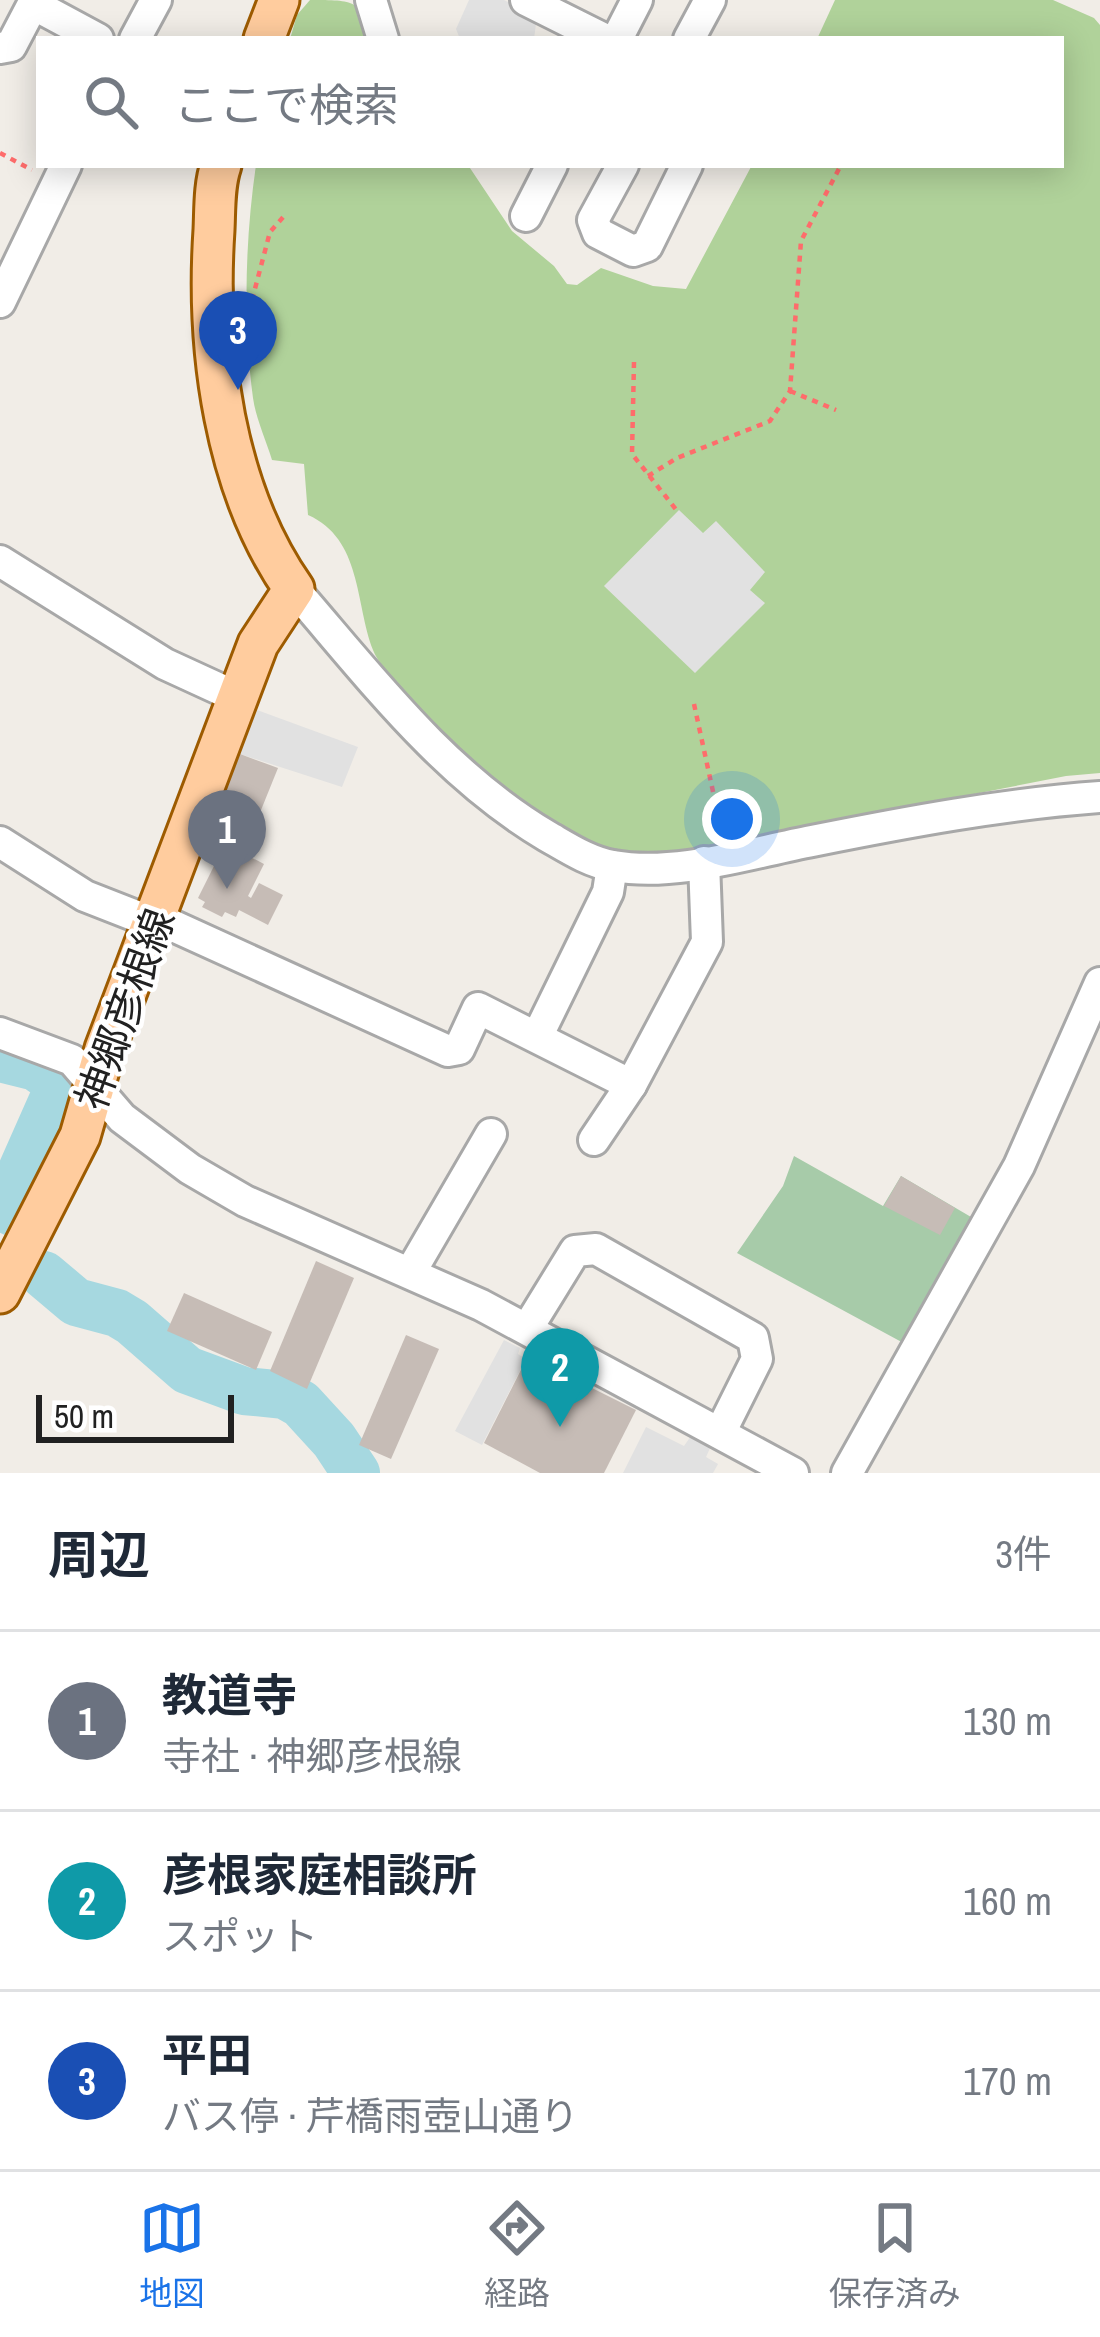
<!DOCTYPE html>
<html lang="ja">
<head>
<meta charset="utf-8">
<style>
	:root { --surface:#fff; --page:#f2f2f3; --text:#1f2937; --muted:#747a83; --line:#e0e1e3; --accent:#1a73e8 }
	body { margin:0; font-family:"Archivo Narrow","Noto Sans JP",sans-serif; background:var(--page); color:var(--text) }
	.scale { position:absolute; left:36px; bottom:30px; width:198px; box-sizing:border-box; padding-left:12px; border:6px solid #212121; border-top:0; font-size:33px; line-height:42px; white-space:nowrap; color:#212121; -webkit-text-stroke:9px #fff; paint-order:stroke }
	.you { position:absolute; left:732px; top:819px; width:42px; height:42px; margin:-30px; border:9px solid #fff; border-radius:50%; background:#1a73e8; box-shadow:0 0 0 18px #1a73e833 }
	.badge { display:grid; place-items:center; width:78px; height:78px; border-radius:50%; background:var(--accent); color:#fff; font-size:39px; font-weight:700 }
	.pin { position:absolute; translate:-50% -99px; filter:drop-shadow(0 3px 6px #0008) }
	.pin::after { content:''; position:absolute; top:63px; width:42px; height:36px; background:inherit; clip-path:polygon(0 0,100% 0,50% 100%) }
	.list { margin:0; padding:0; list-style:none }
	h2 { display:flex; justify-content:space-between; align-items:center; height:156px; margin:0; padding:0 48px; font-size:51px }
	h2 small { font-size:39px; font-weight:400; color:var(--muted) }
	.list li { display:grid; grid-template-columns:78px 1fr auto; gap:36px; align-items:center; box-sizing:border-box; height:180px; padding:0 48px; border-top:3px solid var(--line) }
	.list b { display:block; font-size:45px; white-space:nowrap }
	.list p { margin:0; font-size:39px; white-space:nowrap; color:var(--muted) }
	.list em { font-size:39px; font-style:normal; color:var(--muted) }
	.icon { flex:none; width:66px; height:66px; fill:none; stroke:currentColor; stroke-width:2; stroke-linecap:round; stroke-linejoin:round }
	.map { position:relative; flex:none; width:1100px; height:1473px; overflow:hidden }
	.search { position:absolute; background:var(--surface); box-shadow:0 6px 30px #0003; left:36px; right:36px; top:36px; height:132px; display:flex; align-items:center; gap:30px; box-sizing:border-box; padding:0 42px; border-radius:0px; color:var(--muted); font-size:45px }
	.sheet { height:696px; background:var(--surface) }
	nav { display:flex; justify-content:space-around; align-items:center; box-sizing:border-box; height:168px; border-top:3px solid var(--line); background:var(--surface); font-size:33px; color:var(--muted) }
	nav a { display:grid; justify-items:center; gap:6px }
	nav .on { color:var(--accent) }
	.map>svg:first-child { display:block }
	.forest { fill:#b0d29a }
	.cemetery { fill:#a7cba9 }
	.parking { fill:#e1e1e1 }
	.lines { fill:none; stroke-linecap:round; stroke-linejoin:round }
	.river { stroke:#a6d8e0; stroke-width:48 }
	.building { fill:#c6bcb6 }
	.minor-casing { stroke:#a8a8a8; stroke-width:36 }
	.major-casing { stroke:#9d5b00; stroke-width:45 }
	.path { stroke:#fe6c6b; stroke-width:4.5; stroke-dasharray:6 6; stroke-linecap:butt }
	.minor { stroke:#fff; stroke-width:30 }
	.major { stroke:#ffcc9e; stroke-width:39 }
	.labels { text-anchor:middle; stroke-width:9; stroke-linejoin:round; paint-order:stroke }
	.street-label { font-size:42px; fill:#212121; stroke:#fff }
</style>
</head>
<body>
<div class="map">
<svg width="1100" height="1473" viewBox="0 0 1100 1473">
	<rect width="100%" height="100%" fill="#f1ede7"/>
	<g class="forest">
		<path d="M310,0c45,0 50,0 68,39h-88l7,-24z"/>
		<path d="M835,0h218l41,18 6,7v748l-34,3 -393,77c-20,0 -45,3 -64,-3 -79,-24 -164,-107 -215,-170 -7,-9 -17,-19 -21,-30 -18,-47 -11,-111 -65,-135l-4,-51 -32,-4c-6,-20 -16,-41 -19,-62 -10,-76 -8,-158 3,-233h212l44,66 42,35 13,18 10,1 24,-17 52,18 33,3 66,-124h309v-126h-244z"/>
	</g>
	<path class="cemetery" d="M794,1156l89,50 18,-30 82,48 -74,122 -172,-93 46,-67z"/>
	<g class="parking">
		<path d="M469,0h35l33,16 -3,23h-74l-4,-10z"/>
		<path d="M679,510l24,23 13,-12 49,51 -15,18 15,13 -70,70 -91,-87z"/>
		<path d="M257,710l101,37 -16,40 -102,-33z"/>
		<path d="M504,1340l16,8 -2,6 8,5 -44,86 -27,-14z"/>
		<path d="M646,1427l38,19 7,-10 20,10 -5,11 12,7 -5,9h-90z"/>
	</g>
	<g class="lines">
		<g class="river">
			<path d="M0,1058l36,9 20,14 1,10 -50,113 5,8"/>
			<path d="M44,1275l32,27 41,11 15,9 55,48 57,21 41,4 16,9 33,36 22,33"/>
		</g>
	</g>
	<g class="building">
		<path d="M240,754l38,14 -19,47 -37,-16z"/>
		<path d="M225,844l39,20 -16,32 3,2 8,-15 24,12 -15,30 -29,-15 -3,7 -11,-5 -3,5 -20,-10 3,-5 -7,-4z"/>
		<path d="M901,1176l54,32 -15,27 -56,-29z"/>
		<path d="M316,1261l38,17 -47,111 -37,-18z"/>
		<path d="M184,1293l88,39 -16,38 -89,-39z"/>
		<path d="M406,1335l33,14 -48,110 -32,-14z"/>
		<path d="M528,1356l108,54 -32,63h-64l-56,-30z"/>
	</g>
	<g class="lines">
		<g class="minor-casing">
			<g id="minor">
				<path d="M371,0l12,39"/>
				<path d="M526,0l78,39"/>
				<path d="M135,39l21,-39"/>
				<path d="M617,39l20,-39"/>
				<path d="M689,39l21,-39"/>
				<path d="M0,48l11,-2 22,-42 65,35"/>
				<path d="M623,165l-30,55 5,13 35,18 14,-5 40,-81"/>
				<path d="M526,216l26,-51"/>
				<path d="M0,302l66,-137"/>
				<path d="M0,561l165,103 74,34"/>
				<path d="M294,589c77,89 150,186 253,247 21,12 42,26 66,30 64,11 136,-13 199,-25 95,-19 191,-37 288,-44"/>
				<path d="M0,842l85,54 69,27"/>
				<path d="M156,918l292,133 11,-2 19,-41 153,77"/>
				<path d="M0,1033l72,27 50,58 68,51 55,32 236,104 312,168"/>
				<path d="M537,1037l71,-145 4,-26"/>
				<path d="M594,1140l37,-55 76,-143 -3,-80"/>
				<path d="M410,1273l81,-139"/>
				<path d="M527,1329l48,-78 21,-2 157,89 4,21 -37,74"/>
				<path d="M847,1473l172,-307 81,-183"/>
			</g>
		</g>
		<g class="major-casing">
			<g id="major">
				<path d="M264,39l15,-39"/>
				<path d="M0,1293l80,-157 25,-87 153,-405 36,-55c-70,-100 -88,-239 -80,-359 1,-21 0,-45 7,-65"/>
			</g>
		</g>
		<g class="path">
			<path d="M0,153l32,17"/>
			<path d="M252,300l18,-68 15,-17"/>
			<path d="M634,362l-2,92 46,58"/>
			<path d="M790,391l46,19"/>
			<path d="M648,476l29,-18 93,-37 20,-30 11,-150 40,-76"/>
			<path d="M694,704l28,129"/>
		</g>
		<use href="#minor" class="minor"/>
		<use href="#major" class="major"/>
	</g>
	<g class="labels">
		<g class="street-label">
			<text transform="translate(125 1009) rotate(-70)" y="15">神郷彦根線</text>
		</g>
	</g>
</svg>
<div class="scale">50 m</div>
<div class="you"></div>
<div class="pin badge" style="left:227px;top:889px;background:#6b7280">1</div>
<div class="pin badge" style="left:560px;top:1427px;background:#0f9aa8">2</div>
<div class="pin badge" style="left:238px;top:390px;background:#1a4fb4">3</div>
<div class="search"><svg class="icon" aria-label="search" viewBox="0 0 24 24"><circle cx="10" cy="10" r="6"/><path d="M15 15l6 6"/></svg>ここで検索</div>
</div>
<section class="sheet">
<h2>周辺<small>3件</small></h2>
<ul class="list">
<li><span class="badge" style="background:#6b7280">1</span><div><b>教道寺</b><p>寺社 · 神郷彦根線</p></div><em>130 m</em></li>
<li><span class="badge" style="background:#0f9aa8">2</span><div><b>彦根家庭相談所</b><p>スポット</p></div><em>160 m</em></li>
<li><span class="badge" style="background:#1a4fb4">3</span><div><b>平田</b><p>バス停 · 芹橋雨壺山通り</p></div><em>170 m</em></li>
</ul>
</section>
<nav>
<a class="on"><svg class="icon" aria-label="map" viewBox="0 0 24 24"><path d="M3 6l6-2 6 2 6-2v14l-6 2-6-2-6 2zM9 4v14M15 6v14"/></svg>地図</a>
<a><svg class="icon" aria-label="directions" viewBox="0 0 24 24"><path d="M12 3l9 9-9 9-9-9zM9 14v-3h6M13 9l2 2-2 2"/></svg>経路</a>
<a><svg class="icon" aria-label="saved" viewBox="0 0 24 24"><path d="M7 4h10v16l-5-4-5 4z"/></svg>保存済み</a>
</nav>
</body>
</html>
